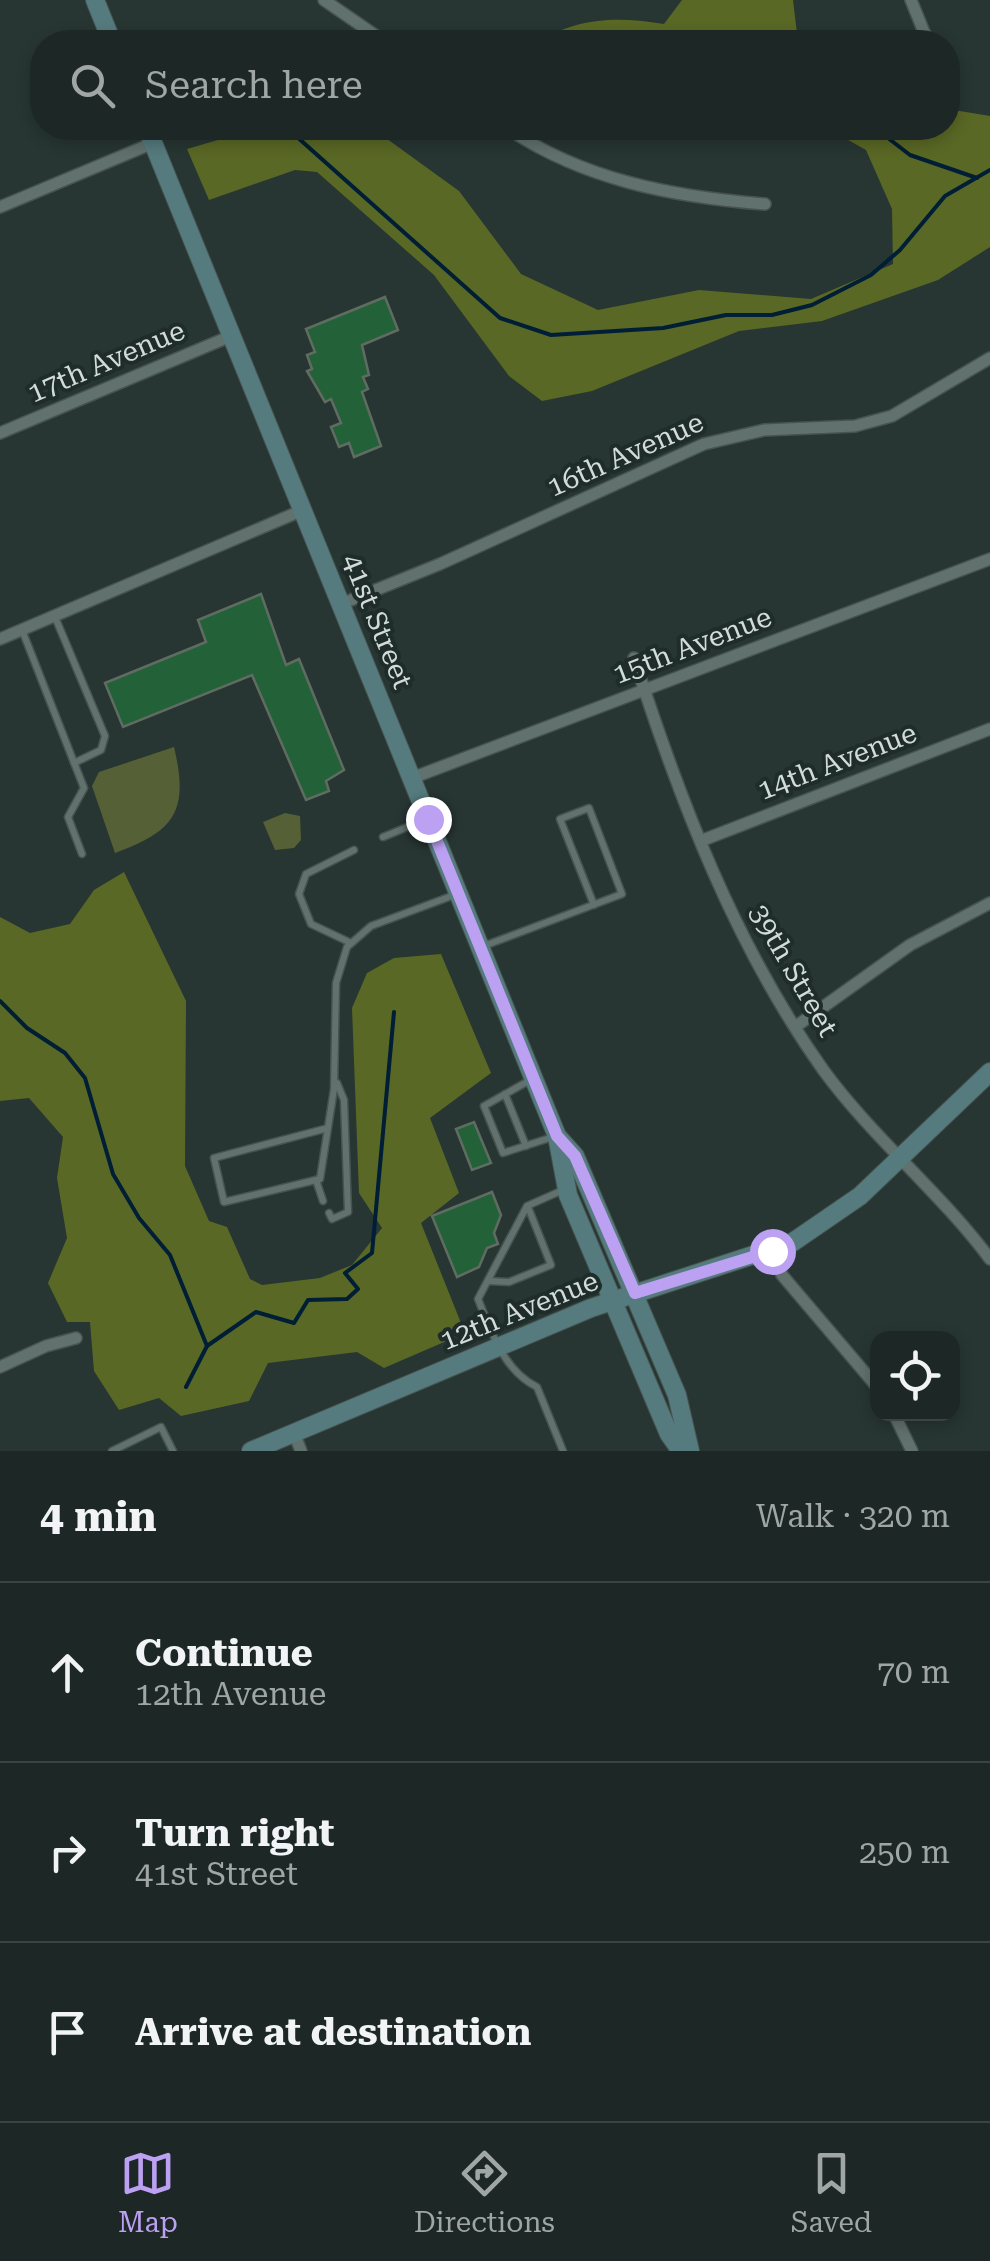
<!DOCTYPE html>
<html lang="en">
<head>
<meta charset="utf-8">
<style>
	:root { --surface:#1d2826; --page:#25302e; --text:#f1f3f6; --muted:#a0a6a7; --line:#3b4443; --accent:#bca0f2 }
	body { margin:0; font-family:"Roboto Serif",serif; background:var(--page); color:var(--text) }
	.controls { position:absolute; right:30px; bottom:30px; display:grid; overflow:hidden; border-radius:20px; box-shadow:0 5px 15px #0003 }
	.controls button { width:90px; height:90px; display:grid; place-items:center; padding:0; border:0; border-bottom:2px solid var(--line); background:var(--surface); color:var(--text); font:50px sans-serif }
	.stop { position:absolute; width:30px; height:30px; margin:-22px; border:8px solid #bca0f2; border-radius:50%; background:#fff }
	.stop.end { background:#bca0f2; border-color:#fff; box-shadow:0 2px 10px #0008 }
	.list { margin:0; padding:0; list-style:none }
	h2 { display:flex; justify-content:space-between; align-items:center; height:130px; margin:0; padding:0 40px; font-size:42px }
	h2 small { font-size:32px; font-weight:400; color:var(--muted) }
	.list li { display:grid; grid-template-columns:65px 1fr auto; gap:30px; align-items:center; box-sizing:border-box; height:180px; padding:0 40px; border-top:2px solid var(--line) }
	.list b { display:block; font-size:38px; white-space:nowrap }
	.list p { margin:0; font-size:32px; white-space:nowrap; color:var(--muted) }
	.list em { font-size:32px; font-style:normal; color:var(--muted) }
	.icon { flex:none; width:55px; height:55px; fill:none; stroke:currentColor; stroke-width:2; stroke-linecap:round; stroke-linejoin:round }
	.map { position:relative; flex:none; width:990px; height:1451px; overflow:hidden }
	.search { position:absolute; background:var(--surface); box-shadow:0 5px 15px #0003; left:30px; right:30px; top:30px; height:110px; display:flex; align-items:center; gap:25px; box-sizing:border-box; padding:0 35px; border-radius:40px; color:var(--muted); font-size:38px }
	.sheet { height:670px; background:var(--surface) }
	nav { display:flex; justify-content:space-around; align-items:center; box-sizing:border-box; height:140px; border-top:2px solid var(--line); background:var(--surface); font-size:28px; color:var(--muted) }
	nav a { display:grid; justify-items:center; gap:5px }
	nav .on { color:var(--accent) }
	.map>svg:first-child { display:block }
	.green { fill:#566036 }
	.forest { fill:#5a6825 }
	.lines { fill:none; stroke-linecap:round; stroke-linejoin:round }
	.stream { stroke:#001e35; stroke-width:4 }
	.building { fill:#236238; stroke:#606c62; stroke-width:2.5 }
	.lane-casing { stroke:#465350; stroke-width:9 }
	.street-casing { stroke:#465350; stroke-width:14 }
	.secondary-casing { stroke:#465350; stroke-width:20 }
	.lane { stroke:#61716e; stroke-width:6 }
	.street { stroke:#61716e; stroke-width:11 }
	.secondary { stroke:#557b7e; stroke-width:18 }
	.route { stroke:#bca0f2; stroke-width:12 }
	.labels { text-anchor:middle; stroke-width:8; stroke-linejoin:round; paint-order:stroke }
	.street-label { font-size:28px; fill:#d2dbd9; stroke:#1e2c2a }
</style>
</head>
<body>
<div class="map">
<svg width="990" height="1451" viewBox="0 0 990 1451">
	<rect width="100%" height="100%" fill="#273633"/>
	<g class="green">
		<path d="M174,747c15,63 2,84 -59,106l-23,-67 7,-14z"/>
		<path d="M285,813l15,3 1,24 -7,8 -19,2 -12,-28z"/>
	</g>
	<g class="forest">
		<path d="M682,0h111l5,42h-263c46,-24 78,-26 129,-18z"/>
		<path d="M948,109l42,7v131l-52,33 -116,41 -83,10 -147,60 -50,10 -33,-25 -75,-101 -117,-103 -22,-2 -86,30 -22,-51 48,-14 6,-7h131l87,63 62,83 77,36 101,-20 112,9 82,-35 -1,-55 -26,-59 -39,-22h121z"/>
		<path d="M124,872l62,129 -1,165 24,55 18,6 23,52 12,6 58,-7 32,-13 30,-37 -23,-35 -7,-185 15,-35 27,-15 47,-4 50,119 -61,45 29,75 -38,30 44,110 -81,35 -27,-16 -89,11 -19,38 -68,15 -22,-18 -40,12 -25,-39 -4,-49h-23l-19,-39 19,-45 -10,-60 6,-41 -34,-39 -29,3v-184l30,16 40,-9 24,-34z"/>
	</g>
	<g class="lines">
		<g class="stream">
			<path d="M287,128l213,190 51,17 112,-7 63,-13h46l40,-10 59,-30 29,-25 45,-54 45,-26"/>
			<path d="M875,128l35,27 67,23"/>
			<path d="M0,1001l27,27 38,25 20,25 28,96 26,44 31,37 37,91 -21,41"/>
			<path d="M207,1346l49,-34 38,11 14,-23 39,-1 11,-10 -13,-16 27,-20 22,-241"/>
		</g>
	</g>
	<g class="building">
		<path d="M385,297l13,33 -36,15 7,30 -6,2 5,12 -6,3 19,54 -27,11 -5,-14 -10,4 -8,-20 10,-4 -10,-24 -6,3 -18,-31 5,-2 -5,-14 8,-3 -9,-23z"/>
		<path d="M261,594l25,71 13,-6 45,111 -18,11 3,10 -23,9 -54,-125 -129,52 -18,-44 101,-41 -8,-22z"/>
		<path d="M474,1122l17,41 -19,7 -16,-41z"/>
		<path d="M492,1192l9,23 -7,18 4,11 -11,4 -8,19 -22,10 -25,-61z"/>
	</g>
	<g class="lines">
		<g class="lane-casing">
			<g id="lane">
				<path d="M55,617l50,119 -4,14 -27,13"/>
				<path d="M22,630l62,158 -16,29 14,37"/>
				<path d="M383,837l44,-18"/>
				<path d="M351,943l-40,-19 -12,-30 7,-20 48,-24"/>
				<path d="M481,947l141,-53 -33,-86 -29,11 34,86"/>
				<path d="M532,1079l-48,27 19,47 53,-17"/>
				<path d="M505,1094l21,52"/>
				<path d="M328,1128l-114,30 10,44 96,-23 14,-90 2,-106 11,-36 24,-21 86,-32"/>
				<path d="M316,1180l7,21"/>
				<path d="M329,1213l3,6 16,-7 -4,-112 -7,-17"/>
				<path d="M488,1281l21,1 42,-17 -23,-58"/>
				<path d="M112,1451l49,-24 12,24"/>
				<path d="M563,1451l-26,-64c-33,-16 -45,-54 -59,-88l49,-93 36,-16"/>
			</g>
		</g>
		<g class="street-casing">
			<g id="street">
				<path d="M324,0l61,42"/>
				<path d="M911,0l17,42"/>
				<path d="M948,89l4,10"/>
				<path d="M507,128c76,52 167,69 258,76"/>
				<path d="M0,207l153,-64"/>
				<path d="M0,433l231,-97"/>
				<path d="M341,604l99,-40 264,-120 60,-14 91,-4 37,-10 98,-58"/>
				<path d="M0,639l303,-129"/>
				<path d="M634,658c46,143 102,290 190,413 50,68 116,121 166,188"/>
				<path d="M412,778l578,-219"/>
				<path d="M703,840l287,-111"/>
				<path d="M795,1027l115,-82 80,-42"/>
				<path d="M772,1251l10,24 96,113"/>
				<path d="M0,1367l46,-21 30,-8"/>
				<path d="M894,1414l18,37"/>
				<path d="M294,1433l7,18"/>
			</g>
		</g>
		<g class="secondary-casing">
			<g id="secondary">
				<path d="M95,0l17,42"/>
				<path d="M147,128l410,1008 18,20 102,239 13,56"/>
				<path d="M557,1136l11,59 101,239 12,17"/>
				<path d="M251,1451l340,-143 202,-66 67,-46 130,-124"/>
			</g>
		</g>
		<use href="#lane" class="lane"/>
		<use href="#street" class="street"/>
		<use href="#secondary" class="secondary"/>
	</g>
	<g class="lines">
		<path class="route" d="M428,819l129,317 18,20 60,137 137,-42"/>
	</g>
	<g class="labels">
		<g class="street-label">
			<text transform="translate(106 361) rotate(-23)" y="10">17th Avenue</text>
			<text transform="translate(625 454) rotate(-24)" y="10">16th Avenue</text>
			<text transform="translate(378 621) rotate(68)" y="10">41st Street</text>
			<text transform="translate(692 645) rotate(-21)" y="10">15th Avenue</text>
			<text transform="translate(837 761) rotate(-21)" y="10">14th Avenue</text>
			<text transform="translate(794 970) rotate(60)" y="10">39th Street</text>
			<text transform="translate(519 1310) rotate(-22)" y="10">12th Avenue</text>
		</g>
	</g>
</svg>
<div class="controls">
<button><svg class="icon" aria-label="locate" viewBox="0 0 24 24"><circle cx="12" cy="12" r="6"/><path d="M12 2v4M12 18v4M2 12h4M18 12h4"/></svg></button>
</div>
<div class="stop" style="left:772px;top:1251px"></div>
<div class="stop end" style="left:428px;top:819px"></div>
<div class="search"><svg class="icon" aria-label="search" viewBox="0 0 24 24"><circle cx="10" cy="10" r="6"/><path d="M15 15l6 6"/></svg>Search here</div>
</div>
<section class="sheet">
<h2>4 min<small>Walk · 320 m</small></h2>
<ul class="list">
<li><svg class="icon" aria-label="ahead" viewBox="0 0 24 24"><path d="M12 20V5M6 11l6-6 6 6"/></svg><div><b>Continue</b><p>12th Avenue</p></div><em>70 m</em></li>
<li><svg class="icon" aria-label="right" viewBox="0 0 24 24"><path d="M7 20v-9h11M14 6l5 5-5 5"/></svg><div><b>Turn right</b><p>41st Street</p></div><em>250 m</em></li>
<li><svg class="icon" aria-label="arrive" viewBox="0 0 24 24"><path d="M6 21V4h12l-3 4 3 4H6"/></svg><div><b>Arrive at destination</b></div></li>
</ul>
</section>
<nav>
<a class="on"><svg class="icon" aria-label="map" viewBox="0 0 24 24"><path d="M3 6l6-2 6 2 6-2v14l-6 2-6-2-6 2zM9 4v14M15 6v14"/></svg>Map</a>
<a><svg class="icon" aria-label="directions" viewBox="0 0 24 24"><path d="M12 3l9 9-9 9-9-9zM9 14v-3h6M13 9l2 2-2 2"/></svg>Directions</a>
<a><svg class="icon" aria-label="saved" viewBox="0 0 24 24"><path d="M7 4h10v16l-5-4-5 4z"/></svg>Saved</a>
</nav>
</body>
</html>
